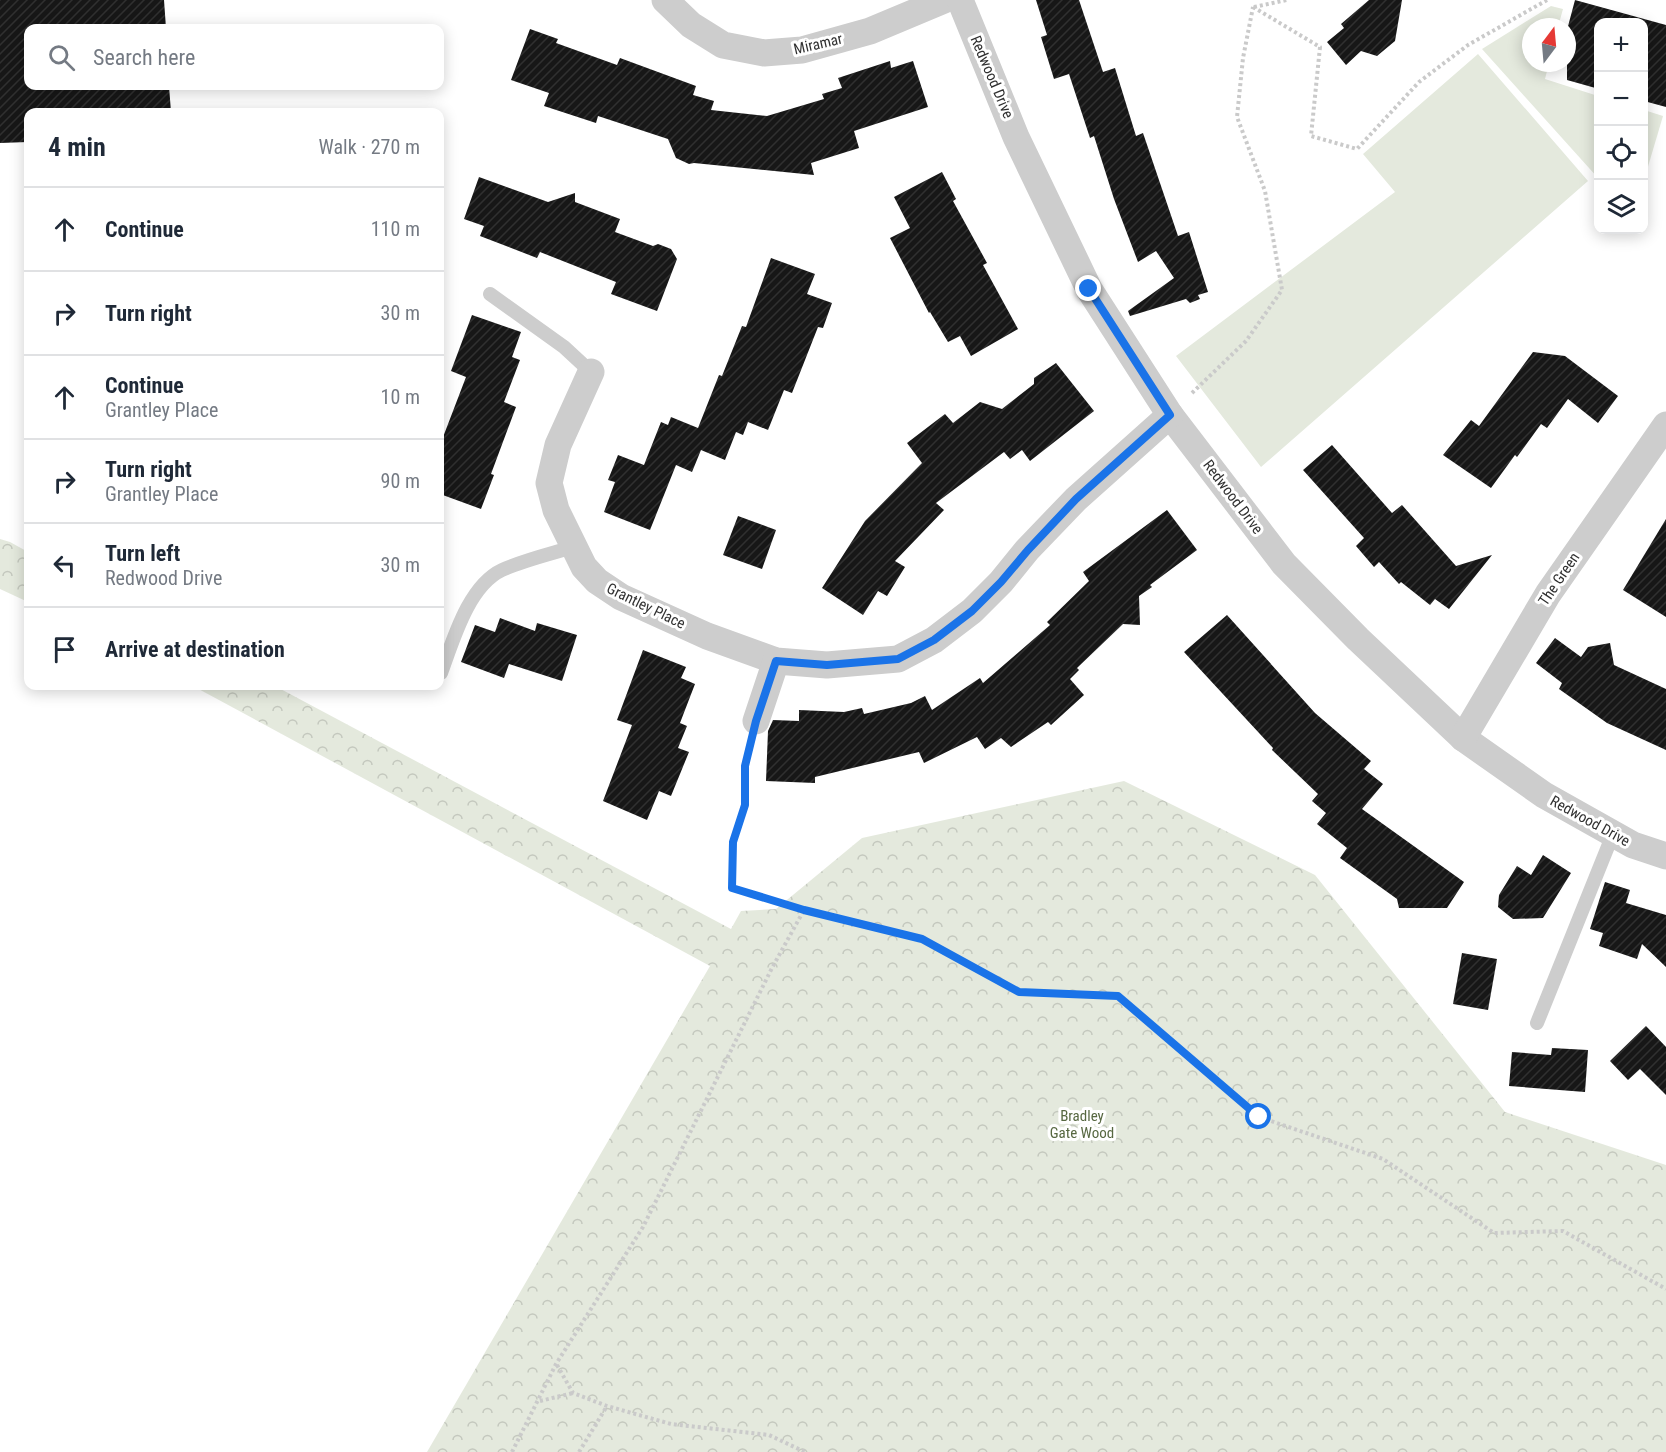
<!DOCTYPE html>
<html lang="en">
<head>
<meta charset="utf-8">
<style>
	:root { --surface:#fff; --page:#f2f2f3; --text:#1f2937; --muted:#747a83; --line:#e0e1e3 }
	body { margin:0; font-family:"Roboto Condensed",sans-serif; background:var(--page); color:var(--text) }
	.controls { position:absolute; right:18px; top:18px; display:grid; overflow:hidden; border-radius:12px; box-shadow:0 3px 15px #0003 }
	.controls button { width:54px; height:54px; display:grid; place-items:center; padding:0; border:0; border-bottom:2px solid var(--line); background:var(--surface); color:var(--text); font:30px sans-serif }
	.compass { position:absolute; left:1522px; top:18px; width:54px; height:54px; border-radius:50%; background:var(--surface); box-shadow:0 3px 15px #0003; rotate:16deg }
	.stop { position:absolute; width:18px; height:18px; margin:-14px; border:4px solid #1a73e8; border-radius:50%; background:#fff }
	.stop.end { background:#1a73e8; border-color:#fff; box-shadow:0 2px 6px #0008 }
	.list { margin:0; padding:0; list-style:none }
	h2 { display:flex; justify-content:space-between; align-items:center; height:78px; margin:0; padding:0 24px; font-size:26px }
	h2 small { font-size:20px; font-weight:400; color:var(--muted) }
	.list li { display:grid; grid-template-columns:39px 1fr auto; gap:18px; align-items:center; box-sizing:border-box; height:84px; padding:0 24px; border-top:2px solid var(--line) }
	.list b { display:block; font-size:22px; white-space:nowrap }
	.list p { margin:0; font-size:20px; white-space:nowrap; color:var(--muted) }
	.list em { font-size:20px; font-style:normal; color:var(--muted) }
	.icon { flex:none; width:33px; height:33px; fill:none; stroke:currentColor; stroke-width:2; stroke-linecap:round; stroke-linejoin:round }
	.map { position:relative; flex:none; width:1666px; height:1452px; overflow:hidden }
	.search { position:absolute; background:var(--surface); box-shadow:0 3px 15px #0003; left:24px; top:24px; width:420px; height:66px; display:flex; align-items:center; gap:15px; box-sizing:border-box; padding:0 21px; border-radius:12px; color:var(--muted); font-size:22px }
	.panel { position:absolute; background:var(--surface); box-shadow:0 3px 15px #0003; left:24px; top:108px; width:420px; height:582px; border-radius:12px }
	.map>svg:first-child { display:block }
	.green { fill:#e4e9dd }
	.forest { fill:url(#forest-crowns) }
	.building { fill:url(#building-hatch) }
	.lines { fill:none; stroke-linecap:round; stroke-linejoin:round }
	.path { stroke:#cacaca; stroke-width:4; stroke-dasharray:3 3; stroke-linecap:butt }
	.lane { stroke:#cdcdcd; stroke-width:14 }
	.street { stroke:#cdcdcd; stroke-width:27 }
	.route { stroke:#1a73e8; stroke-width:8 }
	.labels { text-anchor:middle; stroke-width:6; stroke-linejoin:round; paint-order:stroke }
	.street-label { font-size:15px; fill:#303030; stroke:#fff }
	.park-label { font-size:15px; fill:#576841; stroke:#fff }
</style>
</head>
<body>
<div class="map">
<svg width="1666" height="1452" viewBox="0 0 1666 1452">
	<defs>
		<pattern id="forest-crowns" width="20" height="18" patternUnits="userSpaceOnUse" patternTransform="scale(1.5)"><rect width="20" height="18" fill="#e4e9dd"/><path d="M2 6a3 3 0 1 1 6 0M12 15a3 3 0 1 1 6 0" fill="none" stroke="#c4c8be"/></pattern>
		<pattern id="building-hatch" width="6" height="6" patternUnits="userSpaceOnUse" patternTransform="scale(1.5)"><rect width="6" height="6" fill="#171717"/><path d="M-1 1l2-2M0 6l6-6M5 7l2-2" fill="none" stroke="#303030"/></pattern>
	</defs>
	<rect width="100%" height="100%" fill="#fff"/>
	<g class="green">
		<path d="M1551,6l12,3 -5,18h-27v36h18l-4,16 53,17v82l-116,-129z"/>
		<path d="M1478,54l110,127 -327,286 -85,-111 219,-164 -32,-38z"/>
		<path d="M1644,110l19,6 -19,64z"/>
	</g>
	<g class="forest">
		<path d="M0,539l10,3 18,10v50l-28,-13z"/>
		<path d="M193,686h82l456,243 10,-18 35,-2 86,-71 262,-57 191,94 190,237 161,53v287h-1239l283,-486z"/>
	</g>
	<g class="building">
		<path d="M0,0h164l2,28h-138v58h141l2,26h-143v30l-28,1z"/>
		<path d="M1036,0h43l24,72 12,-4 21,68 7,-3 35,103 11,-4 19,60 -10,3 2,4 -10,4 -4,-4 -56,17 -2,-5 46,-33 -18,-27 -18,11 -24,-63 -20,-63 -4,2 -21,-64 -15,5 -13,-42 6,-2z"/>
		<path d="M1369,0h33l-7,41 -18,15 -16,-5 -15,14 -19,-23 17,-14 -3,-4z"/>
		<path d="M1575,0l91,25v82l-22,-6v-79h-45v67l-32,-9v-50z"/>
		<path d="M530,29l28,10 -2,4 61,22 3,-7 76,28 -3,9 21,6 -3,9 56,6 57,-17 -2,-5 20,-6 -4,-10 52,-17 1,7 22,-7 15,46 -74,24 5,17 -48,15 3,12 -120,-12 -5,1 -13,-6 -8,-19 -70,-23 -2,7 -52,-17 5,-13 -38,-13z"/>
		<path d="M942,172l14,27 -3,2 34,62 -4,2 35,64 -47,27 -11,-20 -12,6 -18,-30 -1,1 -39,-75 20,-10 -16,-31z"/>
		<path d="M479,177l69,25 27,-9v9l45,17 -5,13 38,14 5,-2 13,5 6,10 -20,52 -46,-17 5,-12 -76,-30 -3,6 -57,-22 4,-10 -20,-7z"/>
		<path d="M771,258l44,16 -8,20 25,9 -9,25 -5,-1 -26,66 -8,-3 -16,40 -20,-8 -5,13 -7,-3 -11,28 -24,-10 -9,22 -16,-7 -26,65 -46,-18 11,-30 -7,-2 10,-25 26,10 17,-43 7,3 3,-8 27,11 21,-53 3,1 20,-50 4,1z"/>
		<path d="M472,315l49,17 -9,25 8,3 -16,42 12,5 -25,67 3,1 -13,34 -41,-15v-49l26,-68 -15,-6z"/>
		<path d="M1533,352l32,4 53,40 -20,27 -30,-24 -21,29 -6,-4 -24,33 -2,-2 -24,33 -48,-33 28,-35 8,6z"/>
		<path d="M1056,363l38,48 -64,50 -8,-11 -12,9 -6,-7 -68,51 8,7 -49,51 10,6 -18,29 -9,-5 -15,24 -41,-27 43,-67 57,-58 -15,-20 38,-29 8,9 27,-21 22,7 32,-25v-6z"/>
		<path d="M1332,445l60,68 10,-8 54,61 36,-11 -43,54 -14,-10 -5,6 -29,-23 -2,2 -20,-22 -5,5 -18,-21 8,-8 -61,-68z"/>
		<path d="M1167,510l30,40 -47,35 2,2 -13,9 1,29 -17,-1 -46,44 2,2 -9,9 14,16 -33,30 -3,-3 -37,25 -10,-9 -16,11 -8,-12 -53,26 -5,-11 -104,25v6l-49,-2 2,-50 5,-11 26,1v-11l45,2 18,-4 2,6 47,-11 14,-7 7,14 48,-32 3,5 67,-58 -3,-3 42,-41 -6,-9z"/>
		<path d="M738,516l38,14 -14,39 -39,-14z"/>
		<path d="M1666,519v98l-43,-27z"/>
		<path d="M1227,615l88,98 56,48 -7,8 19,15 -21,25 102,73 -17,26h-48l-2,-9 -57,-41 7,-10 -30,-24 9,-11 -14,-12 6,-7 -46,-44 1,-2 -89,-96z"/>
		<path d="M500,618l35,13 2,-8 40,12 -15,46 -53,-17 -5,14 -43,-16 14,-37 20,7z"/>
		<path d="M1555,638l26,19 7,-10 22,-4 4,22 52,24v61l-59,-27 -48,-34 3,-6 -26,-20z"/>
		<path d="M643,650l43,17 -5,11 14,6 -15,39 7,3 -9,22 11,4 -18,44 -12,-5 -12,29 -44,-19 29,-76 -15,-5z"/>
		<path d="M1543,855l28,18 -28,45 -30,1 -15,-12 1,-12 18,-29 14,9z"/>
		<path d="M1605,882l25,8 -4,13 40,12v52l-24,-23 -5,15 -38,-13 4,-13 -13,-4z"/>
		<path d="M1462,953l35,6 -9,51 -35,-6z"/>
		<path d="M1646,1026l20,21v48l-26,-26 -12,11 -18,-19z"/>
		<path d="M1552,1048l36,2 -3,42 -76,-6 3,-34 39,3z"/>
	</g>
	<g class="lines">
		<g class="path">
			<path d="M1253,7l67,40 -9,89 46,13 62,-67 49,-37 79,-45"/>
			<path d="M1254,7l33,-7"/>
			<path d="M1192,393l54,-52 36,-51 -17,-99 -28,-74 6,-59 10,-51"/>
			<path d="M749,750l-4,16v39l-12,37 -1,46 72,22"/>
			<path d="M557,1365l16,28 34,13 64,18 98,11 36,17"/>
			<path d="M540,1401l33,-8"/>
			<path d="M512,1452l44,-88 87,-137 129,-259 32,-58 118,30 97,52 99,4 141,121 124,42 111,74 69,-2 103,58"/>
			<path d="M579,1452l28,-46"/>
		</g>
		<g class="lane">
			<path d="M490,294l74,53 27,25"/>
			<path d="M441,673c12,-32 27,-87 61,-103 22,-10 48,-16 71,-23"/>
			<path d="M1537,1023l76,-189"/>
		</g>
		<g class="street">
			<path d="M665,0l26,25 32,20 41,8 38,-3 68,-19 74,-31"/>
			<path d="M960,0l56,137 73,152 81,126 114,149 74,75 105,99 81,57 89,50 33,11"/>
			<path d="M591,372l-33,73 -9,38 7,27 28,57 13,14 24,16 86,39 69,25 51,4 71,-6 36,-19 38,-29 29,-29 26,-32 49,-51 94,-84"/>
			<path d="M756,721l20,-60"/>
			<path d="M1463,738l85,-144 118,-169"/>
		</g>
	</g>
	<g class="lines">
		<path class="route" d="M1089,289l81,126 -94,84 -48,51 -27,32 -29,29 -38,29 -36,19 -71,6 -51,-4 -20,60 -11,45v39l-12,37 -1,46 72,22 118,29 97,53 99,4 141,121"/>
	</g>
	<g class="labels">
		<g class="street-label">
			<text transform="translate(818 44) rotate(-13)" y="5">Miramar</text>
			<text transform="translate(992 77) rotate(67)" y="5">Redwood Drive</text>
			<text transform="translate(1233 497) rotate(53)" y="5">Redwood Drive</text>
			<text transform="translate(1559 579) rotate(-56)" y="5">The Green</text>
			<text transform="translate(646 606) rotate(26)" y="5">Grantley Place</text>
			<text transform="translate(1590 821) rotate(29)" y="5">Redwood Drive</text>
		</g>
		<g class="park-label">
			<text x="1082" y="1121">Bradley<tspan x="1082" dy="17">Gate Wood</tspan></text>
		</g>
	</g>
</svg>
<div class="controls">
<button>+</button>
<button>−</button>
<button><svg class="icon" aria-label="locate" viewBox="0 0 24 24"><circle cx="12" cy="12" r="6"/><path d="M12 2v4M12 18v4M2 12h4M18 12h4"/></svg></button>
<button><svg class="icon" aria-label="layers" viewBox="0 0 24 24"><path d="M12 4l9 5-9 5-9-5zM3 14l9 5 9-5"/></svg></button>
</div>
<svg class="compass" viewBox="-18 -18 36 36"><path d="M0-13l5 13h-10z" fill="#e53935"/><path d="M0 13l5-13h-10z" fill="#747a83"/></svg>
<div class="stop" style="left:1259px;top:1117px"></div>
<div class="stop end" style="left:1089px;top:289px"></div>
<div class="search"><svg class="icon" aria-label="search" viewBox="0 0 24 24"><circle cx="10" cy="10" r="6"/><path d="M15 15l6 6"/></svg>Search here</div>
<section class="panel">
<h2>4 min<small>Walk · 270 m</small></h2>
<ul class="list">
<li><svg class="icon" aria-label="ahead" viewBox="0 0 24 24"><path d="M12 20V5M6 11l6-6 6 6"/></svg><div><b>Continue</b></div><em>110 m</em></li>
<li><svg class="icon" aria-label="right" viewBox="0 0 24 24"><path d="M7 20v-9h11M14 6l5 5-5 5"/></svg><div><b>Turn right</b></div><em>30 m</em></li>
<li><svg class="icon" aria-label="ahead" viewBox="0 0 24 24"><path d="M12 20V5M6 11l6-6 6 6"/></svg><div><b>Continue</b><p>Grantley Place</p></div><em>10 m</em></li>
<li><svg class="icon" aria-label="right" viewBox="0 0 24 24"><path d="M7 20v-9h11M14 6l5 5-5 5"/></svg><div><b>Turn right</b><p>Grantley Place</p></div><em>90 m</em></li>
<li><svg class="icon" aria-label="left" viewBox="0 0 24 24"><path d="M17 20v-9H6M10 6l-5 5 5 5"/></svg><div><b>Turn left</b><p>Redwood Drive</p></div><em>30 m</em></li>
<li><svg class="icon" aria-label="arrive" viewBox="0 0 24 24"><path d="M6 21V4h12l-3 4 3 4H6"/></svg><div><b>Arrive at destination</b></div></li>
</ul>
</section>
</div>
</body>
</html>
